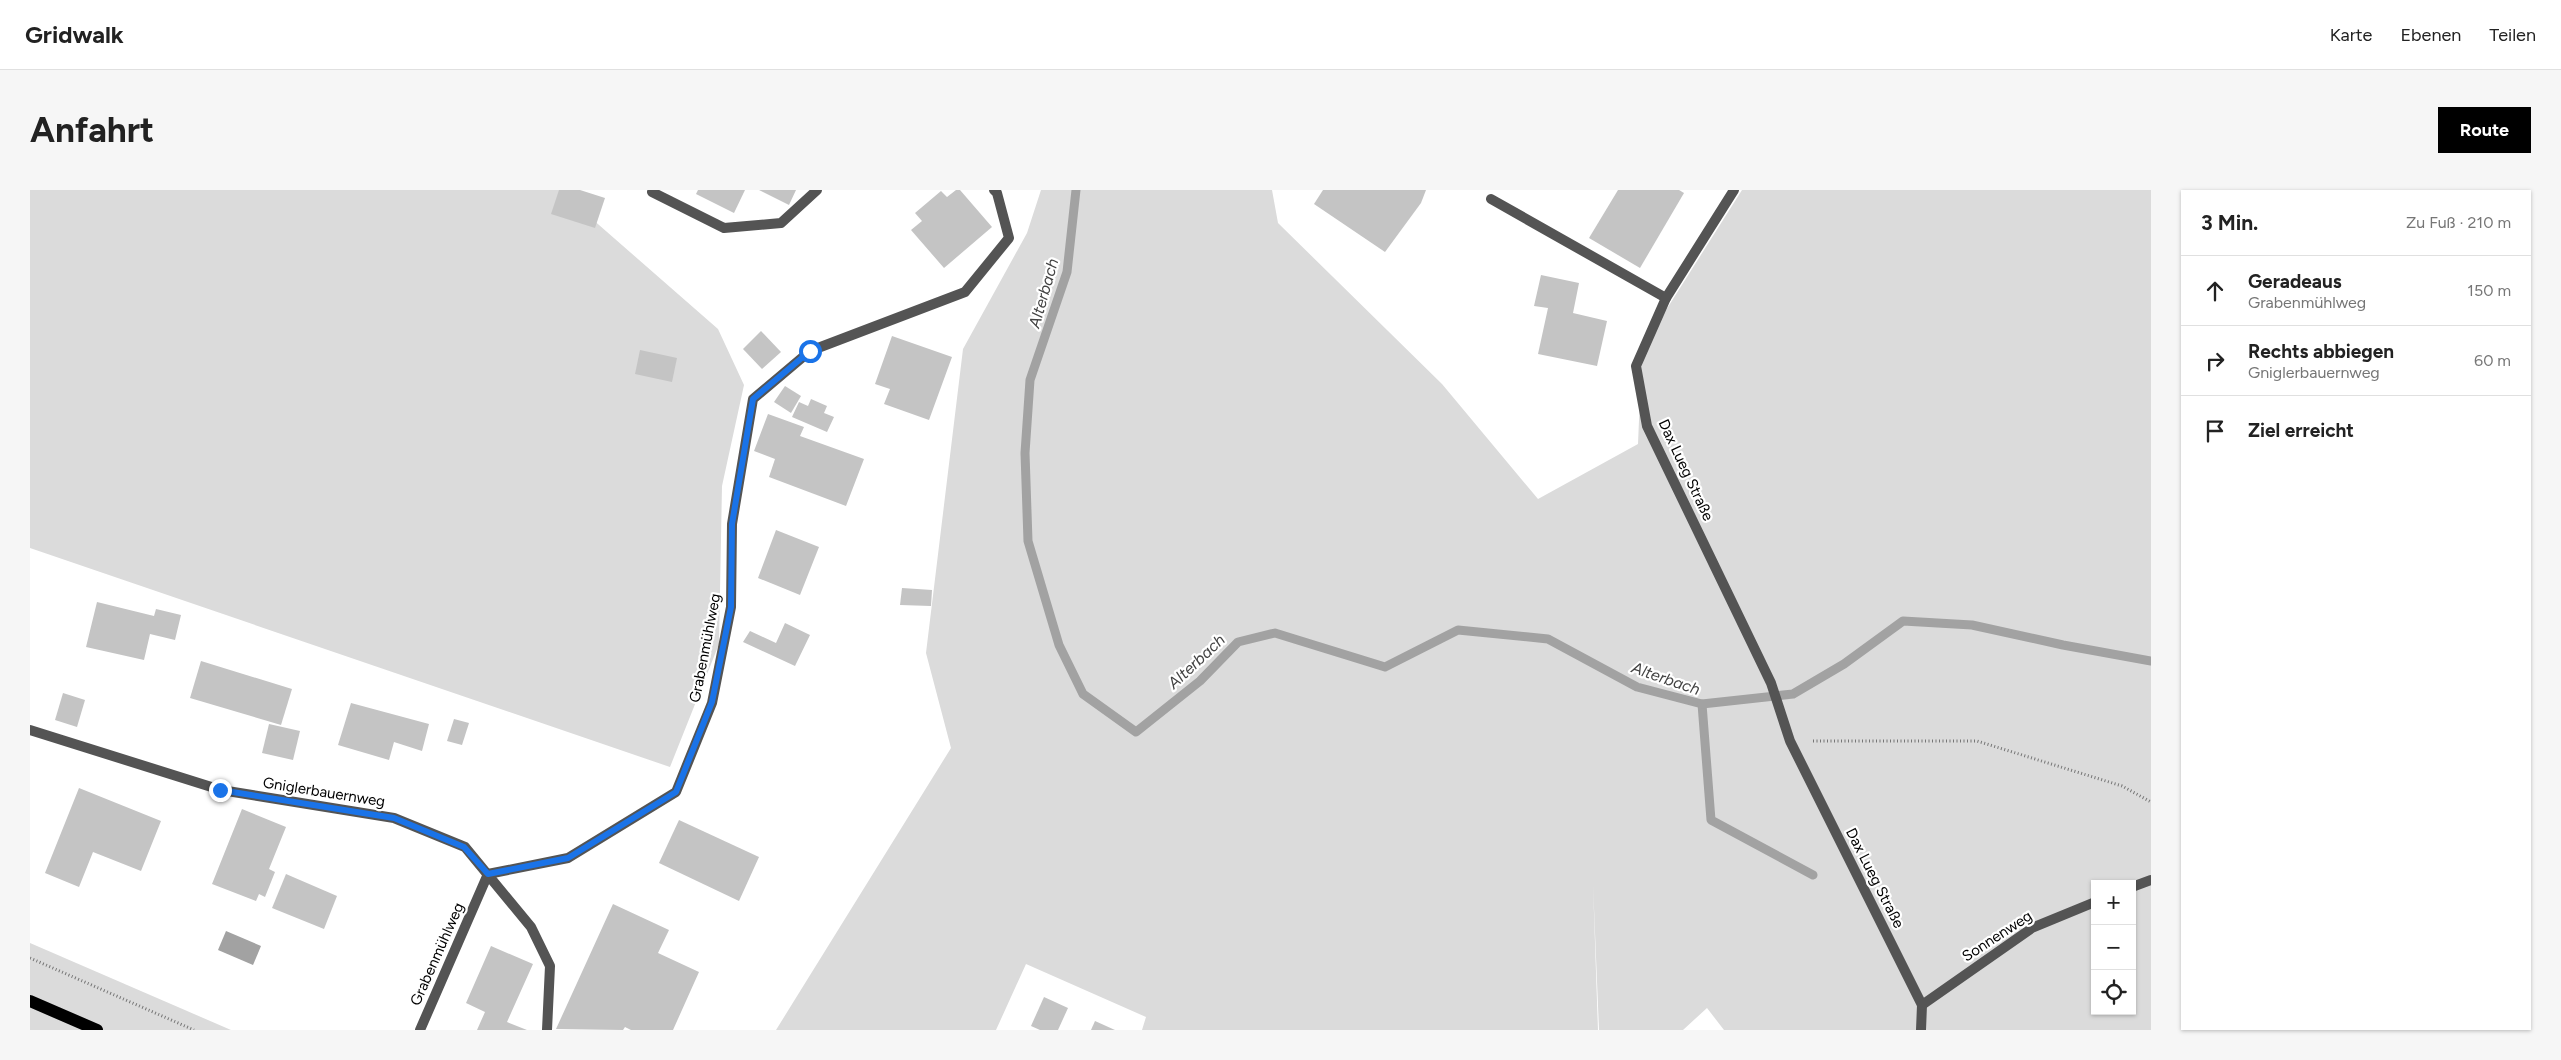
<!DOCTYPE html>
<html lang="de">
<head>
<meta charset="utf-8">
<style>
	:root { --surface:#fff; --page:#f6f6f6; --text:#222; --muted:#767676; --line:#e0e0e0; --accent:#000 }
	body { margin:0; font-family:Figtree,sans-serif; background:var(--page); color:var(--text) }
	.controls { position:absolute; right:15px; bottom:15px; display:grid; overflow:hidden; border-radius:0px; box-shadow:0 1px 4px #0004 }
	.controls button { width:45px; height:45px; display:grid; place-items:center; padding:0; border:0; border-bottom:1px solid var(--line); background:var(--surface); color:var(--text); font:25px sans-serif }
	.stop { position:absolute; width:15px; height:15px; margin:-11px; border:4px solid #1a73e8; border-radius:50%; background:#fff }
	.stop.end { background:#1a73e8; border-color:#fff; box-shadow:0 1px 5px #0008 }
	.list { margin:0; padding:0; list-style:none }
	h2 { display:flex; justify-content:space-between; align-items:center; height:65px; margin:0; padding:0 20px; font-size:21px }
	h2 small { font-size:16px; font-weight:400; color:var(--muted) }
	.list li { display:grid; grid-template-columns:32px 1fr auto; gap:15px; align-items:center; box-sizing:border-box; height:70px; padding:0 20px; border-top:1px solid var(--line) }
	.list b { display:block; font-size:19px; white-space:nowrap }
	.list p { margin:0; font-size:16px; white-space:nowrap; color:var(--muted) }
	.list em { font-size:16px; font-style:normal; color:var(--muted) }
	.icon { flex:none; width:28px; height:28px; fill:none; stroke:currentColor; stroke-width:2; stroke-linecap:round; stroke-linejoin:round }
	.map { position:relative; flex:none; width:2121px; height:840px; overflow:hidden; border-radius:0px }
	header { display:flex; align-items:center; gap:30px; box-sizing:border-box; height:70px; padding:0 25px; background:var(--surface); border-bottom:1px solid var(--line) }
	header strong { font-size:24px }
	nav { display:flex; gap:28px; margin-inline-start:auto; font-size:18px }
	.intro { display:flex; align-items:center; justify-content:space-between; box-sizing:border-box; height:120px; padding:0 30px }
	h1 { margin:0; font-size:35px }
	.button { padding:12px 22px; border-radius:0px; background:var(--accent); color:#fff; font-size:18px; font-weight:700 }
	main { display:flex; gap:30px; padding:0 30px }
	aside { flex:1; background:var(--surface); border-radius:0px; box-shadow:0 1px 4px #0004 }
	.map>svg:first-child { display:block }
	.green { fill:#dbdbdb; fill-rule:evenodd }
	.water { fill:#a2a2a2 }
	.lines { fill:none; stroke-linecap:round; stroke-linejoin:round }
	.stream { stroke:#a2a2a2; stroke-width:9 }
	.building { fill:#c4c4c4 }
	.primary-casing { stroke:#dbdbdb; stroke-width:15 }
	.path { stroke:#767676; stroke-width:3; stroke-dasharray:1 2.5; stroke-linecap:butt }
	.lane { stroke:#545454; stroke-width:10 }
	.street { stroke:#545454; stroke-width:10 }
	.primary { stroke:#000; stroke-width:12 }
	.route { stroke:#1a73e8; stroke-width:6 }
	.labels { text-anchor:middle; stroke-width:4.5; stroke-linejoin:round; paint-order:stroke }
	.street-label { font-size:15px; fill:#000; stroke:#fff }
	.water-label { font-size:16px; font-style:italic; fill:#434343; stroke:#fff }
</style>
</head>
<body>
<header>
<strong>Gridwalk</strong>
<nav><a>Karte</a><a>Ebenen</a><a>Teilen</a></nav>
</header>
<div class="intro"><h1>Anfahrt</h1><a class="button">Route</a></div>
<main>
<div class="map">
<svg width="2121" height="840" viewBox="0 0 2121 840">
	<rect width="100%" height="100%" fill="#fff"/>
	<g class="green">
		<path d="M0,0h529l159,139 26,56 -22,101 -3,158 -49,123 -640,-219z"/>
		<path d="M1011,0h231l6,33 164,161 96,115 100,-55 4,-96 100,-158h409v840h-427l-17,-22 -24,22h-84l-6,-146 5,146h-456l4,-13 -120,-53 -30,66h-220l175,-282 -25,-95 37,-304 64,-116zM2065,694h37v127h-37z"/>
		<path d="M0,753l201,87h-201z"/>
	</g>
	<path class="water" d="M196,741l35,15 -8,19 -35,-15z"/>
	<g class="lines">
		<g class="stream">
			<path d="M1046,0l-9,82 -37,108 -5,73 3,88 31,104 24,49 53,38 64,-51 38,-39 37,-9 110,34 73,-37 90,9 89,48 65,17 9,116 102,55"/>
			<path d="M1672,514l91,-10 51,-30 59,-43 69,4 91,20 88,16"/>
		</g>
	</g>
	<g class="building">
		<path d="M529,0h21l25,8 -10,30 -44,-14z"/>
		<path d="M668,0h47l-11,23 -38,-19z"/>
		<path d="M729,0h37l-7,15z"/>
		<path d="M926,0h4l32,37 -48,41 -33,-38 11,-9 -7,-8 26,-22 6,6z"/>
		<path d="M1293,0h103l-5,13 -36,49 -71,-48z"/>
		<path d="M1588,0h61l5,3 -44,75 -51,-30z"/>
		<path d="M1511,85l38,8 -6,30 34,8 -10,45 -59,-12 10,-46 -14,-2z"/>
		<path d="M731,141l20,21 -19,17 -19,-20z"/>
		<path d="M862,146l60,21 -23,63 -45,-16 6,-15 -15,-5z"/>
		<path d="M610,160l37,8 -5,24 -37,-8z"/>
		<path d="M755,196l16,10 -10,17 -17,-11z"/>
		<path d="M781,209l16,7 -3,7 10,4 -7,15 -35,-15 7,-15 9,4z"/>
		<path d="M738,224l36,13 -4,9 64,23 -18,47 -77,-29 6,-18 -21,-8z"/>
		<path d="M746,340l43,17 -19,48 -42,-17z"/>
		<path d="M872,398l30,2 -1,16 -31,-1z"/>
		<path d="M67,412l57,14 2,-7 25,6 -6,25 -25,-6 -6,26 -58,-13z"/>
		<path d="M755,433l25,12 -15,31 -52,-24 7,-11 26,12z"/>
		<path d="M171,471l91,28 -11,36 -91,-27z"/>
		<path d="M33,503l22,7 -8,27 -22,-7z"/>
		<path d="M321,513l78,21 -7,27 -28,-9 -5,18 -51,-15z"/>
		<path d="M424,529l15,4 -7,22 -15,-4z"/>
		<path d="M239,534l31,7 -7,29 -31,-7z"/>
		<path d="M49,598l82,33 -20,50 -48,-19 -14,35 -34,-14z"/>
		<path d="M212,619l44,18 -17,42 6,3 -10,25 -6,-3 -3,7 -44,-17z"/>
		<path d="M649,630l80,37 -20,44 -80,-38z"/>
		<path d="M256,684l51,22 -13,33 -52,-21z"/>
		<path d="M583,714l56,26 -11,23 41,19 -26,58h-42l-6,-3 -2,3 -67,-1z"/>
		<path d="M461,756l42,18 -26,58 20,8h-50l8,-18 -19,-9z"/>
		<path d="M1014,807l24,11 -10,22h-18l-9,-4z"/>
		<path d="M1065,831l20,9h-24z"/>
	</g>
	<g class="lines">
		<g class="primary-casing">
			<path id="primary" d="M0,811l67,29"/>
		</g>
		<g class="path">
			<path d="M1783,551h164l145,45 29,16"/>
			<path d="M0,768l164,72"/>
		</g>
		<g class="lane">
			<path d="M623,0l-1,2 72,36 57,-5 36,-33"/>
			<path d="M1461,9l175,99"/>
		</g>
		<g class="street">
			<path d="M1704,0l-68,108 -30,68 11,60 124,257 19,58 132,264 -1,25"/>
			<path d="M0,540l191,60 173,28 71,29 66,80 19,39 -3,64"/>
			<path d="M2102,697l19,-7"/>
			<path d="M1892,815l110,-77 63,-26"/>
			<path d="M390,840l68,-156 80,-16 108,-66 36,-89 19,-96 1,-83 21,-125 57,-48 155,-59 44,-54 -12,-45 -3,-3"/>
		</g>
		<use href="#primary" class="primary"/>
	</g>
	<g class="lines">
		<path class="route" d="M190,600l174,28 70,29 24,27 80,-16 108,-66 36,-90 19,-95 1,-83 21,-125 57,-48"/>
	</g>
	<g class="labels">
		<g class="street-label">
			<text transform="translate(1656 280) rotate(65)" y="5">Dax Lueg Straße</text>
			<text transform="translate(675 458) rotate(-79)" y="5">Grabenmühlweg</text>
			<text transform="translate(294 602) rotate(9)" y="5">Gniglerbauernweg</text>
			<text transform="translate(1845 688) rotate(63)" y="5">Dax Lueg Straße</text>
			<text transform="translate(1967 746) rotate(-33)" y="5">Sonnenweg</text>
			<text transform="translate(407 764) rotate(-66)" y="5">Grabenmühlweg</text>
		</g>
		<g class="water-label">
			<text transform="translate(1013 103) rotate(-74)" y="6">Alterbach</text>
			<text transform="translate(1166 471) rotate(-43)" y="6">Alterbach</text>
			<text transform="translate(1636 488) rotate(19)" y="6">Alterbach</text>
		</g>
	</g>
</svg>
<div class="controls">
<button>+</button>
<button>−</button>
<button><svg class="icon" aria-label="locate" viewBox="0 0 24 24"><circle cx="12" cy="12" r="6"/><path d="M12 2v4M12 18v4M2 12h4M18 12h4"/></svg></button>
</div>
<div class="stop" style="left:780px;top:161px"></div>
<div class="stop end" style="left:190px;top:600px"></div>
</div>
<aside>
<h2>3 Min.<small>Zu Fuß · 210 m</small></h2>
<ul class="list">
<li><svg class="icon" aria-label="ahead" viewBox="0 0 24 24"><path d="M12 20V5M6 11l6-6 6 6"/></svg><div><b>Geradeaus</b><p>Grabenmühlweg</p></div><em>150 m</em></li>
<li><svg class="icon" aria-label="right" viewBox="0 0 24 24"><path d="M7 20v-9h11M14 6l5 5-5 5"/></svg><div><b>Rechts abbiegen</b><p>Gniglerbauernweg</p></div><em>60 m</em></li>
<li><svg class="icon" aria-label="arrive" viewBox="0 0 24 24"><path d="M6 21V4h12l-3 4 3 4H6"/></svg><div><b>Ziel erreicht</b></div></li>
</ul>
</aside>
</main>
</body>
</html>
